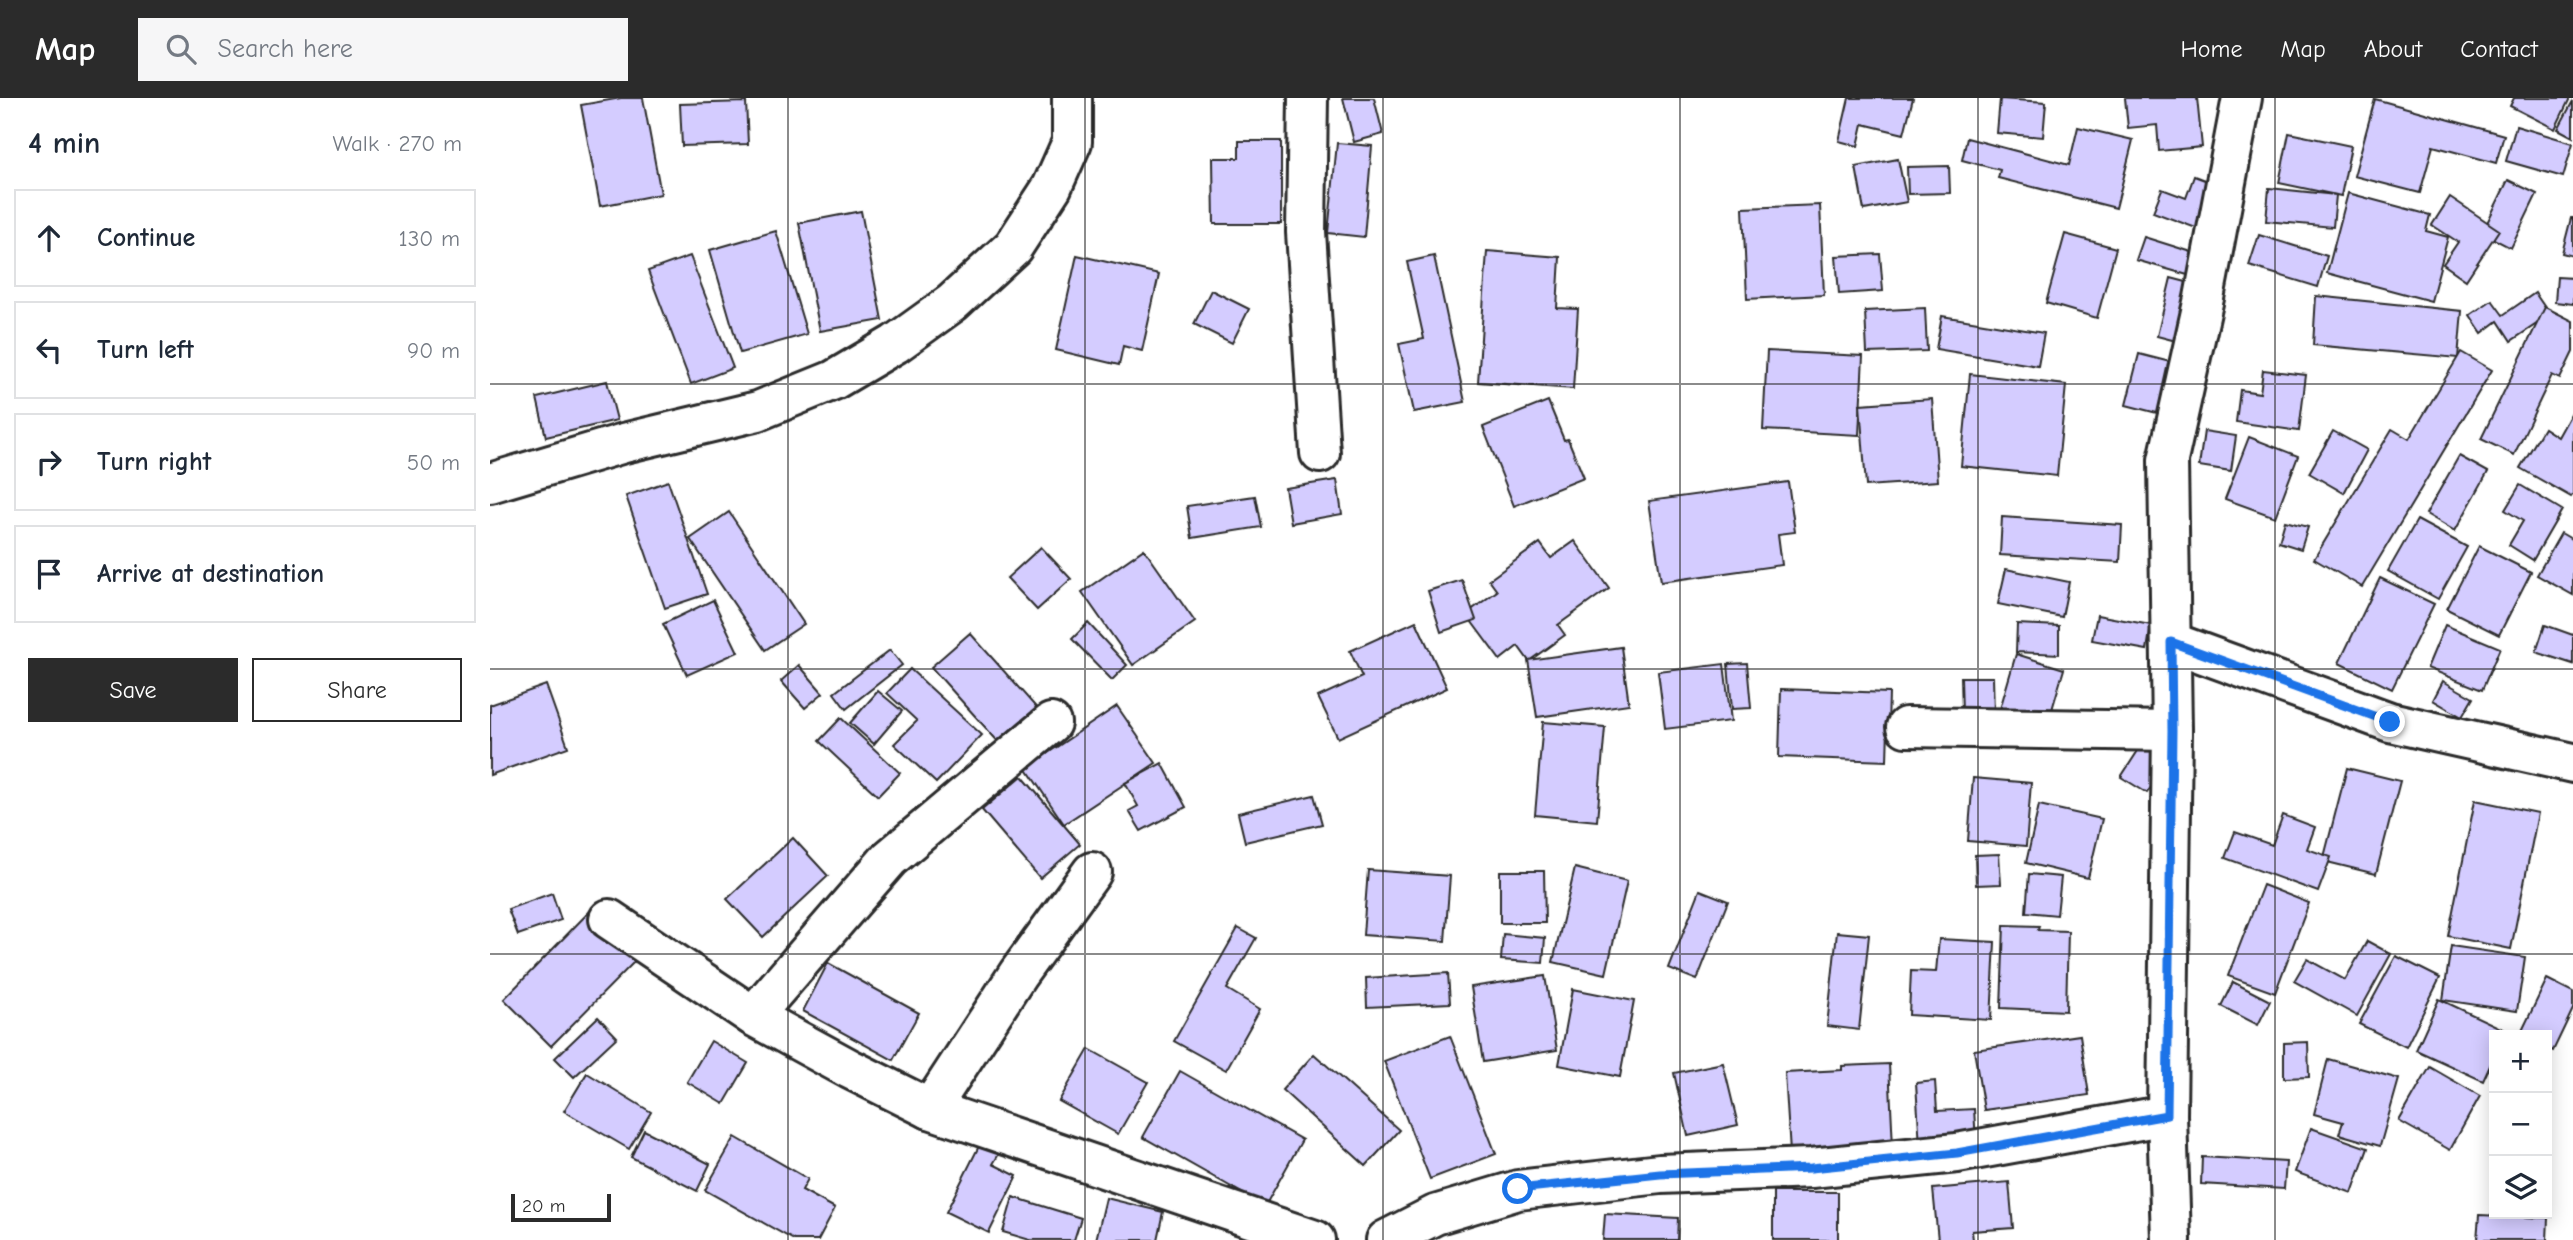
<!DOCTYPE html>
<html lang="en">
<head>
<meta charset="utf-8">
<style>
	:root { --surface:#fff; --page:#f6f6f7; --text:#1f2937; --muted:#747a83; --line:#e0e1e3; --accent:#2b2b2b }
	body { margin:0; font-family:"Comic Neue",sans-serif; background:var(--page); color:var(--text) }
	.controls { position:absolute; right:21px; bottom:21px; display:grid; overflow:hidden; border-radius:0px; box-shadow:0 4px 18px #0003 }
	.controls button { width:63px; height:63px; display:grid; place-items:center; padding:0; border:0; border-bottom:2px solid var(--line); background:var(--surface); color:var(--text); font:35px sans-serif }
	.scale { position:absolute; left:21px; bottom:18px; width:100px; box-sizing:border-box; padding-left:7px; border:4px solid #2b2b2b; border-top:0; font-size:19px; line-height:24px; white-space:nowrap; color:#2b2b2b; -webkit-text-stroke:5px #fff; paint-order:stroke }
	.stop { position:absolute; width:21px; height:21px; margin:-16px; border:5px solid #1a73e8; border-radius:50%; background:#fff }
	.stop.end { background:#1a73e8; border-color:#fff; box-shadow:0 2px 7px #0008 }
	.list { margin:0; padding:0; list-style:none }
	h2 { display:flex; justify-content:space-between; align-items:center; height:91px; margin:0; padding:0 28px; font-size:30px }
	h2 small { font-size:23px; font-weight:400; color:var(--muted) }
	.list li { display:grid; grid-template-columns:46px 1fr auto; gap:21px; align-items:center; box-sizing:border-box; height:98px; margin:0 14px 14px; padding:0 14px; border:2px solid var(--line); border-radius:0px }
	.list b { display:block; font-size:26px; white-space:nowrap }
	.list em { font-size:23px; font-style:normal; color:var(--muted) }
	.actions { display:flex; gap:14px; padding:21px 28px }
	.actions a { flex:1; padding:16px 0; border:2px solid var(--accent); border-radius:0px; text-align:center; font-size:24px; color:var(--accent) }
	.actions .main { background:var(--accent); color:#fff }
	.icon { flex:none; width:38px; height:38px; fill:none; stroke:currentColor; stroke-width:2; stroke-linecap:round; stroke-linejoin:round }
	.map { position:relative; flex:none; width:2083px; height:1142px; overflow:hidden }
	header { display:flex; align-items:center; gap:42px; box-sizing:border-box; height:98px; padding:0 35px; background:var(--accent); color:#fff }
	header strong { font-size:33px }
	nav { display:flex; gap:38px; margin-inline-start:auto; font-size:24px }
	.search { width:490px; height:63px; background:var(--page); display:flex; align-items:center; gap:18px; box-sizing:border-box; padding:0 24px; border-radius:0px; color:var(--muted); font-size:26px }
	main { display:flex }
	aside { flex:1; background:var(--surface) }
	.map>svg:first-child { display:block }
	.building { fill:#d4ccff; stroke:#2b2b2b; stroke-width:2 }
	.lines { fill:none; stroke-linecap:round; stroke-linejoin:round }
	.minor-casing { stroke:#2b2b2b; stroke-width:44 }
	.minor { stroke:#fff; stroke-width:38 }
	.route { stroke:#1a73e8; stroke-width:9 }
	.grid { fill:none; stroke:#2b2b2b; stroke-width:2; stroke-opacity:0.55 }
</style>
</head>
<body>
<header>
<strong>Map</strong>
<div class="search"><svg class="icon" aria-label="search" viewBox="0 0 24 24"><circle cx="10" cy="10" r="6"/><path d="M15 15l6 6"/></svg>Search here</div>
<nav><a>Home</a><a>Map</a><a>About</a><a>Contact</a></nav>
</header>
<main>
<aside>
<h2>4 min<small>Walk · 270 m</small></h2>
<ul class="list">
<li><svg class="icon" aria-label="ahead" viewBox="0 0 24 24"><path d="M12 20V5M6 11l6-6 6 6"/></svg><div><b>Continue</b></div><em>130 m</em></li>
<li><svg class="icon" aria-label="left" viewBox="0 0 24 24"><path d="M17 20v-9H6M10 6l-5 5 5 5"/></svg><div><b>Turn left</b></div><em>90 m</em></li>
<li><svg class="icon" aria-label="right" viewBox="0 0 24 24"><path d="M7 20v-9h11M14 6l5 5-5 5"/></svg><div><b>Turn right</b></div><em>50 m</em></li>
<li><svg class="icon" aria-label="arrive" viewBox="0 0 24 24"><path d="M6 21V4h12l-3 4 3 4H6"/></svg><div><b>Arrive at destination</b></div></li>
</ul>
<div class="actions"><a class="main">Save</a><a>Share</a></div>
</aside>
<div class="map">
<svg width="2083" height="1142" viewBox="0 0 2083 1142">
	<rect width="100%" height="100%" fill="#fff"/>
	<filter id="ink" filterUnits="userSpaceOnUse"><feTurbulence type="fractalNoise" baseFrequency=".0143" numOctaves="2"/><feDisplacementMap in="SourceGraphic" scale="14" xChannelSelector="R" yChannelSelector="G"/><feConvolveMatrix kernelMatrix="1 2 1 2 8 2 1 2 1" color-interpolation-filters="sRGB"/></filter>
	<g filter="url(#ink)">
		<g class="building">
			<path d="M131,0h22l18,96 -61,12 -19,-101z"/>
			<path d="M853,0h31l9,36 -29,8z"/>
			<path d="M1359,0h64l-9,36 -41,-10 -5,22 -19,-5z"/>
			<path d="M1635,0h72l5,49 -43,4 -2,-26 -29,3z"/>
			<path d="M2024,0h56l-15,31 -45,-23z"/>
			<path d="M1510,1l46,3 -3,35 -46,-4z"/>
			<path d="M1885,1l129,36 -8,28 -63,-17 -13,47 -66,-17z"/>
			<path d="M2083,3v36l-15,-8z"/>
			<path d="M256,4l2,42 -66,2 -2,-42z"/>
			<path d="M2026,28l57,17 -10,34 -57,-16z"/>
			<path d="M1588,29l55,13 -17,68 -118,-30 2,-8 -38,-10 5,-22 102,27z"/>
			<path d="M1799,35l62,13 -10,50 -62,-13z"/>
			<path d="M749,43h42v83h-67l-1,-66h26z"/>
			<path d="M847,45l35,3 -8,91 -36,-4z"/>
			<path d="M1408,61l9,43 -43,8 -8,-43z"/>
			<path d="M1459,68l1,27 -42,1 -1,-27z"/>
			<path d="M1704,78l27,10 -17,45 -51,-19 9,-23 24,9z"/>
			<path d="M2018,82l29,14 -26,54 -29,-15z"/>
			<path d="M1779,90l67,7 -3,32 -67,-6z"/>
			<path d="M1858,95l82,22 -4,16 22,6 -17,64 -104,-28z"/>
			<path d="M1960,99l49,33 -33,50 -23,-16 15,-22 -26,-17z"/>
			<path d="M1330,107l4,90 -77,4 -4,-91z"/>
			<path d="M371,113l21,109 -62,11 -21,-108z"/>
			<path d="M2081,120h2v38l-11,-3z"/>
			<path d="M286,133l31,103 -67,19 -30,-103z"/>
			<path d="M1575,136l51,14 -19,70 -51,-15z"/>
			<path d="M1769,137l68,21 -9,31 -69,-21z"/>
			<path d="M1654,139l54,17 -7,22 -55,-16z"/>
			<path d="M997,153l73,6 -3,51 21,1 -5,80 -95,-7z"/>
			<path d="M1390,156l3,37 -44,3 -3,-38z"/>
			<path d="M587,157l82,19 -17,77 -19,-5 -4,19 -63,-15z"/>
			<path d="M200,158l43,112 -42,16 -43,-113z"/>
			<path d="M944,158l31,146 -51,10 -15,-68 25,-5 -17,-77z"/>
			<path d="M2067,179l16,1v26l-18,-2z"/>
			<path d="M1681,180l19,5 -14,58 -19,-5z"/>
			<path d="M721,192l38,19 -17,34 -38,-19z"/>
			<path d="M2045,195l15,22 -39,26 -13,-20 -16,12 -12,-18 22,-15 11,15z"/>
			<path d="M1826,198l146,15 -4,47 -145,-13z"/>
			<path d="M2055,209l28,14v31l-13,27 -8,-4 -38,80 -33,-16z"/>
			<path d="M1435,210l2,43 -60,2 -2,-42z"/>
			<path d="M1452,218l102,17 -6,33 -102,-17z"/>
			<path d="M1277,253l96,5 -4,79 -96,-5z"/>
			<path d="M1971,254l31,18 -130,217 -48,-28 78,-130 17,10z"/>
			<path d="M1649,256l35,9 -13,51 -35,-9z"/>
			<path d="M1773,272l43,5 -7,56 -63,-9 4,-32 20,3z"/>
			<path d="M1480,276l96,11 -9,91 -96,-10z"/>
			<path d="M117,283l10,39 -71,17 -9,-39z"/>
			<path d="M1442,301l6,82 -72,5 -6,-82z"/>
			<path d="M1058,303l16,39 4,-1 16,39 -70,28 -31,-79z"/>
			<path d="M2083,312v84l-2,3 -51,-29 24,-40 14,9z"/>
			<path d="M1714,333l32,5 -5,35 -32,-5z"/>
			<path d="M1843,333l34,19 -23,43 -35,-20z"/>
			<path d="M1759,339l49,19 -23,61 -50,-18z"/>
			<path d="M1969,358l29,16 -33,59 -29,-17z"/>
			<path d="M847,382l5,34 -51,9 -6,-35z"/>
			<path d="M178,383l39,113 -42,14 -39,-112z"/>
			<path d="M1298,384l7,50 -17,2 4,31 -121,17 -12,-81z"/>
			<path d="M2030,387l42,25 -29,50 -24,-15 14,-24 -18,-11z"/>
			<path d="M765,398l6,31 -69,11 -5,-32z"/>
			<path d="M239,414l75,112 -39,26 -75,-111z"/>
			<path d="M1512,419l120,8 -2,37 -120,-7z"/>
			<path d="M1927,422l50,27 -29,52 -50,-28z"/>
			<path d="M1795,423l23,6 -7,22 -22,-7z"/>
			<path d="M2071,435l12,7v55l-36,-20z"/>
			<path d="M1085,443l34,47 -51,37 7,10 -36,26 -11,-15 -18,14 -34,-46 31,-23 -8,-11 51,-37 11,15z"/>
			<path d="M1989,448l52,26 -32,63 -52,-26z"/>
			<path d="M551,449l30,32 -34,31 -30,-32z"/>
			<path d="M654,451l51,73 -62,43 -51,-73z"/>
			<path d="M1516,471l63,13 -7,35 -64,-13z"/>
			<path d="M1890,480l54,26 -42,85 -53,-26z"/>
			<path d="M972,482l14,40 -35,12 -13,-41z"/>
			<path d="M223,502l25,52 -51,23 -24,-51z"/>
			<path d="M1607,517l54,10 -4,25 -55,-10z"/>
			<path d="M926,523l31,67 -109,50 -20,-41 44,-20 -12,-26z"/>
			<path d="M598,525l39,42 -15,15 -40,-41z"/>
			<path d="M1527,526l42,2v28l-43,-2z"/>
			<path d="M1955,527l55,23 -18,42 -55,-22z"/>
			<path d="M2055,527l28,10v29l-37,-12z"/>
			<path d="M480,535l79,89 -38,34 -80,-89z"/>
			<path d="M1131,549l8,57 -92,13 -9,-57z"/>
			<path d="M400,552l12,15 -56,44 -12,-16z"/>
			<path d="M1526,556l48,15 -16,54 -48,-14z"/>
			<path d="M1257,565l4,45 -19,1 -4,-45z"/>
			<path d="M1234,566l7,57 -66,8 -7,-57z"/>
			<path d="M309,567l24,28 -18,15 -24,-27z"/>
			<path d="M420,571l72,66 -46,48 -42,-39 23,-23 -30,-28z"/>
			<path d="M1471,579h32l1,36 -32,1z"/>
			<path d="M1953,583l30,17 -11,19 -29,-17z"/>
			<path d="M56,587l22,62 -78,28v-70z"/>
			<path d="M1291,591l108,4 -2,68 -108,-4z"/>
			<path d="M388,593l24,20 -28,33 -24,-21z"/>
			<path d="M627,608l39,57 -92,61 -38,-56z"/>
			<path d="M351,620l59,55 -22,23 -59,-55z"/>
			<path d="M1053,624l62,5 -8,94 -62,-6z"/>
			<path d="M1653,645l25,17 -21,33 -26,-16z"/>
			<path d="M672,665l24,44 -45,24 -12,-20 9,-5 -13,-23z"/>
			<path d="M1857,670l53,13 -24,93 -53,-13z"/>
			<path d="M532,678l58,68 -40,34 -58,-68z"/>
			<path d="M1483,680l58,5 -5,63 -58,-5z"/>
			<path d="M824,697l8,29 -77,18 -7,-29z"/>
			<path d="M1985,702l63,13 -27,136 -63,-13z"/>
			<path d="M1549,707l63,14 -14,59 -62,-15z"/>
			<path d="M1793,717l32,12 -8,22 24,8 -13,35 -93,-34 10,-26 37,13z"/>
			<path d="M303,740l35,38 -65,61 -36,-38z"/>
			<path d="M1509,756l2,30 -25,1 -1,-30z"/>
			<path d="M1085,770l52,13 -21,93 -53,-12z"/>
			<path d="M878,772l82,6 -5,65 -82,-6z"/>
			<path d="M1010,773h44l1,52h-45z"/>
			<path d="M1539,776l32,3 -4,38 -31,-3z"/>
			<path d="M1773,787l46,18 -34,90 -47,-17z"/>
			<path d="M1210,792l28,11 -31,79 -28,-11z"/>
			<path d="M62,795l9,27 -43,15 -10,-26z"/>
			<path d="M102,811l48,47 -89,90 -47,-47z"/>
			<path d="M1514,827l35,1 -1,4 30,1 -2,80 -65,-3z"/>
			<path d="M748,830l18,10 -29,51 33,20 -34,61 -52,-29z"/>
			<path d="M1347,834l32,3 -10,95 -32,-4z"/>
			<path d="M1013,836l42,4 -2,25 -42,-3z"/>
			<path d="M1449,841l56,3 -4,78 -82,-5 2,-44 25,1z"/>
			<path d="M1877,843l24,13 -34,62 -63,-35 13,-22 38,21z"/>
			<path d="M1961,848l74,11 -8,54 -74,-11z"/>
			<path d="M1906,858l44,22 -34,69 -47,-23z"/>
			<path d="M338,865l91,50 -26,47 -90,-49z"/>
			<path d="M958,875l2,30 -83,4 -1,-29z"/>
			<path d="M1055,878l12,74 -74,12 -12,-75z"/>
			<path d="M2057,881l26,13v17l-20,42 -6,-3v-13h-27z"/>
			<path d="M1743,884l37,19 -12,24 -37,-19z"/>
			<path d="M1083,891l61,12 -14,76 -61,-12z"/>
			<path d="M1949,901l68,32 -2,4h-11v22l-11,24 -67,-31z"/>
			<path d="M108,919l19,20 -43,40 -19,-19z"/>
			<path d="M1590,937l9,60 -105,15 -10,-60z"/>
			<path d="M960,938l46,118 -66,25 -46,-118z"/>
			<path d="M221,943l37,22 -24,41 -37,-22z"/>
			<path d="M1818,944l1,35 -25,1v-35z"/>
			<path d="M599,951l59,33 -30,52 -59,-33z"/>
			<path d="M824,956l85,76 -33,36 -84,-76z"/>
			<path d="M1838,961l71,20 -19,67 -41,-12 4,-12 -29,-8z"/>
			<path d="M1233,965l15,62 -50,11 -14,-63z"/>
			<path d="M1399,966l4,83 -103,6 -5,-80 57,-3v-4z"/>
			<path d="M1940,969l50,29 -30,54 -51,-29z"/>
			<path d="M690,973l122,69 -37,66 -122,-69z"/>
			<path d="M97,975l64,39 -22,37 -65,-38z"/>
			<path d="M1445,983l2,30 37,-2 2,33 -56,4 -4,-63z"/>
			<path d="M1821,1030l57,20 -16,45 -57,-21z"/>
			<path d="M154,1032l66,34 -13,27 -66,-34z"/>
			<path d="M245,1039l73,42 -6,11 33,18 -17,32h-24l-89,-50z"/>
			<path d="M490,1046l19,10 -6,10 24,12 -28,57 -43,-21z"/>
			<path d="M1712,1059l84,5 -2,27 -83,-5z"/>
			<path d="M1519,1084l4,46 -41,3 1,9h-35l-5,-51z"/>
			<rect x="1283" y="1094" width="65" height="48"/>
			<path d="M523,1099l68,21 -7,22h-44l-27,-8z"/>
			<path d="M616,1100l57,14 -6,28h-61z"/>
			<path d="M1115,1116l73,4 -1,22h-74z"/>
			<path d="M1989,1117l69,3 -1,22h-70z"/>
		</g>
		<g class="lines">
			<g class="minor-casing">
				<g id="minor">
					<path d="M818,0l-2,134 14,221"/>
					<path d="M0,385l134,-40 134,-32 76,-31 61,-36 57,-41 61,-56 39,-60 20,-45v-44"/>
					<path d="M1681,544l219,80 183,41"/>
					<path d="M1416,629l266,4"/>
					<path d="M119,821l144,97 97,53 80,40 385,131"/>
					<path d="M263,918l136,-157 162,-136"/>
					<path d="M440,1011l88,-135 74,-102"/>
					<path d="M896,1142l49,-25 83,-25 142,-16 151,-6 146,-15 210,-38"/>
					<path d="M1681,1142l-4,-125 5,-384 -4,-271 36,-162 38,-200"/>
				</g>
			</g>
			<use href="#minor" class="minor"/>
		</g>
	</g>
	<g class="lines" filter="url(#ink)">
		<path class="route" d="M1028,1091l142,-15 151,-6 146,-15 210,-38 5,-384 -1,-89 219,80"/>
	</g>
	<path class="grid" d="M298,0v1142M595,0v1142M893,0v1142M1190,0v1142M1488,0v1142M1785,0v1142M0,286h2083M0,571h2083M0,856h2083"/>
</svg>
<div class="controls">
<button>+</button>
<button>−</button>
<button><svg class="icon" aria-label="layers" viewBox="0 0 24 24"><path d="M12 4l9 5-9 5-9-5zM3 14l9 5 9-5"/></svg></button>
</div>
<div class="scale">20 m</div>
<div class="stop" style="left:1028px;top:1091px"></div>
<div class="stop end" style="left:1900px;top:624px"></div>
</div>
</main>
</body>
</html>
